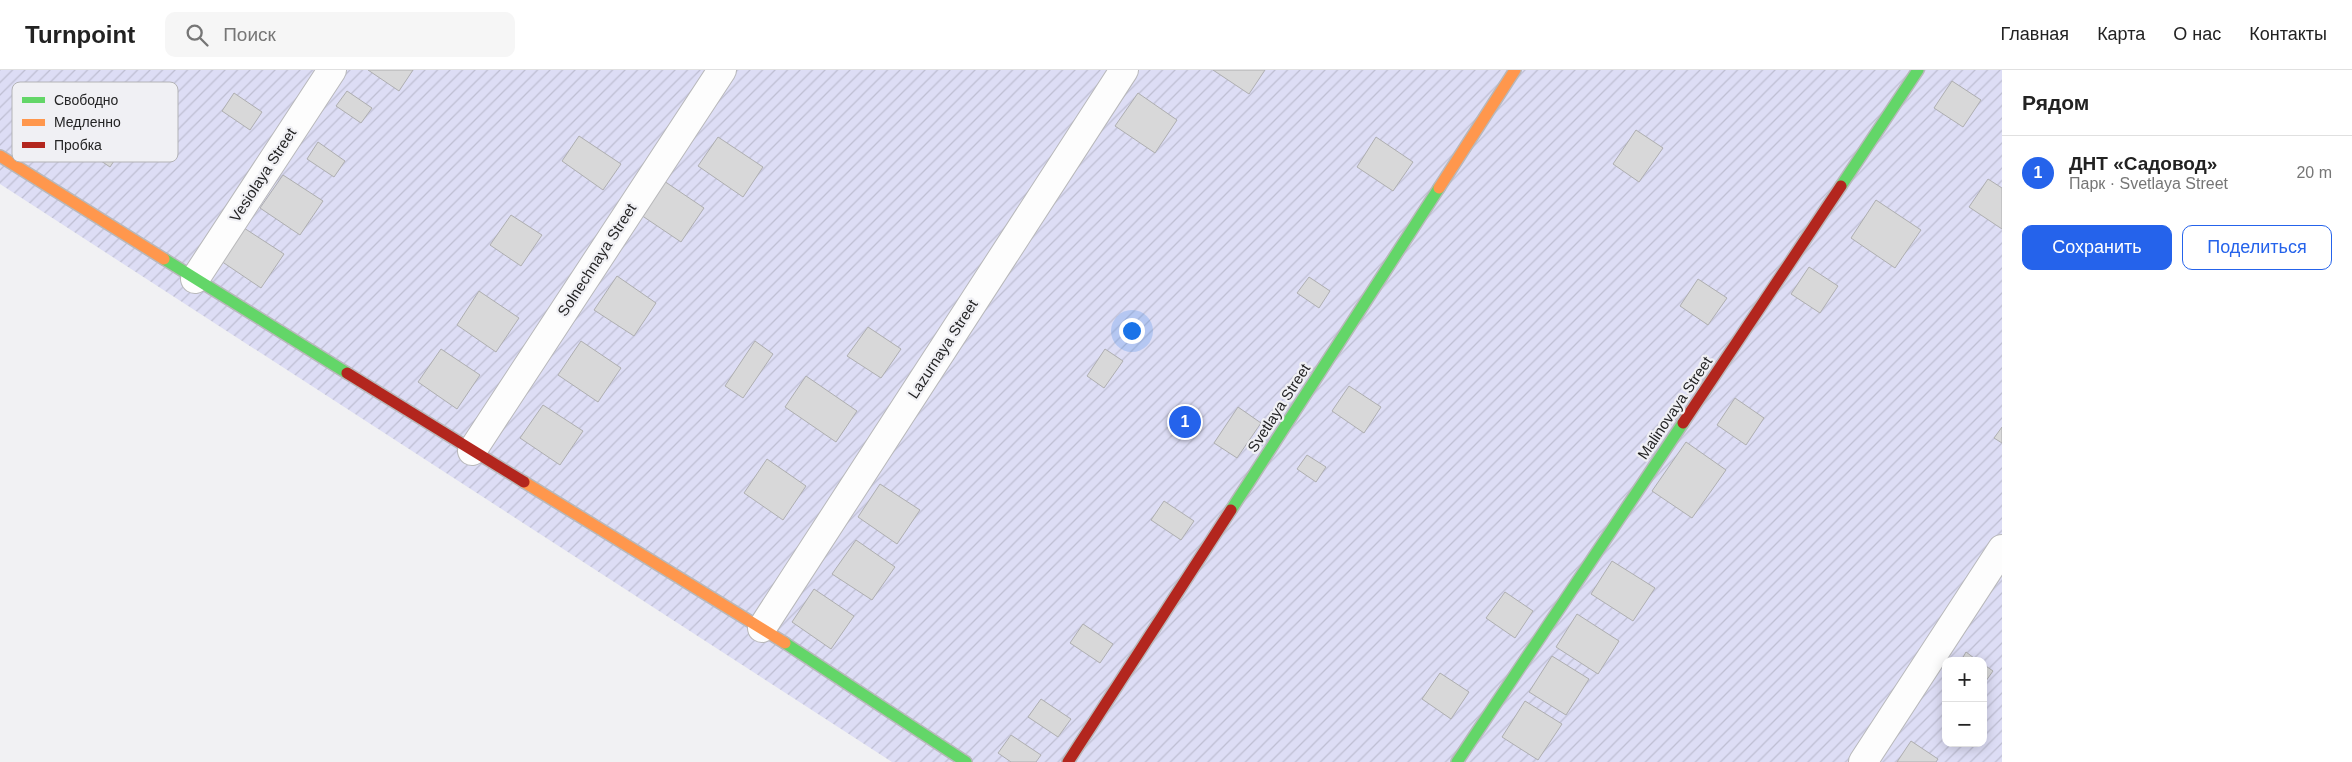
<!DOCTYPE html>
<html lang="ru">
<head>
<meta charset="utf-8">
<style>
	:root { --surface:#fff; --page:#f6f6f6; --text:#222; --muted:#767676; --line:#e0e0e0; --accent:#2563eb }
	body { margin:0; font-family:Arial,sans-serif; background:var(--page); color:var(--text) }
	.controls { position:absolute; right:15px; bottom:15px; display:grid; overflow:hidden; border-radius:10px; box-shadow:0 2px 12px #0003 }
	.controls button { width:45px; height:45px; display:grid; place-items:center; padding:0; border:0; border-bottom:1px solid var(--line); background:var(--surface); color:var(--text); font:25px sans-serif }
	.you { position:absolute; left:1131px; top:260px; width:18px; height:18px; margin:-12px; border:4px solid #fff; border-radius:50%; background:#1a73e8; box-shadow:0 0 0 8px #1a73e833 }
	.badge { display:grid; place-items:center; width:32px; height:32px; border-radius:50%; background:var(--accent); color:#fff; font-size:16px; font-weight:700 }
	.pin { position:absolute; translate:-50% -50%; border:2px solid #fff; box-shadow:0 1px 5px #0006 }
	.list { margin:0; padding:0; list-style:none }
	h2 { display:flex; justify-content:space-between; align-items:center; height:65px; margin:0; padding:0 20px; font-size:21px }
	h2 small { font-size:16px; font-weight:400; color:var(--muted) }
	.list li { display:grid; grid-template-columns:32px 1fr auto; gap:15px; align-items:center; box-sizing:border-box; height:75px; padding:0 20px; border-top:1px solid var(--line) }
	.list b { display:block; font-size:19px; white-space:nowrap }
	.list p { margin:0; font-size:16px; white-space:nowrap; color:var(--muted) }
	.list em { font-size:16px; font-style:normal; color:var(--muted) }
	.actions { display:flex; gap:10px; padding:15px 20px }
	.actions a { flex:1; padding:11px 0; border:1px solid var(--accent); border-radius:10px; text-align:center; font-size:18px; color:var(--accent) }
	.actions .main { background:var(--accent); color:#fff }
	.icon { flex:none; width:28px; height:28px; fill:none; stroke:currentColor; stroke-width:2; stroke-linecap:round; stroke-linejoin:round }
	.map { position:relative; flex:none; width:2002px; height:692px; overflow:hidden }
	header { display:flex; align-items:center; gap:30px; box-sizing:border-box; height:70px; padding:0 25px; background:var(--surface); border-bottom:1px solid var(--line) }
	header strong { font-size:24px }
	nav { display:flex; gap:28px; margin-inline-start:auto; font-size:18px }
	.search { width:350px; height:45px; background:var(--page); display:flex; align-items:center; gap:12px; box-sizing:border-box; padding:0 18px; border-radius:10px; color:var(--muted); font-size:19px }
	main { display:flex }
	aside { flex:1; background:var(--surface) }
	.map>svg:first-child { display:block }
	.garden { fill:url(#garden-furrows); fill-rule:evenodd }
	.building { fill:#d8d8d9; stroke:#aeaeb0 }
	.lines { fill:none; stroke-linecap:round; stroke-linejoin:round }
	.street-casing { stroke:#b8b8ba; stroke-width:30 }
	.fast-casing { stroke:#b8b8ba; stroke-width:14 }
	.slow-casing { stroke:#b8b8ba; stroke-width:14 }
	.jam-casing { stroke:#b8b8ba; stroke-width:14 }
	.street { stroke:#fdfdfd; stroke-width:28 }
	.fast { stroke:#63d668; stroke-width:11 }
	.slow { stroke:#ff974d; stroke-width:11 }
	.jam { stroke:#b3261e; stroke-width:11 }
	.labels { text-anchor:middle; stroke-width:4.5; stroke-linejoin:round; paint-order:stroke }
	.street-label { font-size:15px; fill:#242425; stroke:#f0f0f4 }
	.key { fill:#f0f0f4; stroke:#b3b3b6; stroke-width:1 }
	.key-label { font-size:14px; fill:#242425 }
</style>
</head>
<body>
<header>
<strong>Turnpoint</strong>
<div class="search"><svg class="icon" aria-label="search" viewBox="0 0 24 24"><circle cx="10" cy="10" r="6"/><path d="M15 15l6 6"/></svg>Поиск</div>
<nav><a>Главная</a><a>Карта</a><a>О нас</a><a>Контакты</a></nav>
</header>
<main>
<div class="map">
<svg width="2002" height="692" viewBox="0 0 2002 692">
	<defs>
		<pattern id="garden-furrows" width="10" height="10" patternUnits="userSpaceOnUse" patternTransform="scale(1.25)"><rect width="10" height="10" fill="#ddddf5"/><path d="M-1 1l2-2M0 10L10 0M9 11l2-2" fill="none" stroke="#bebed2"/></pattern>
	</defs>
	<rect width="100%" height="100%" fill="#f1f1f3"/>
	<path class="garden" d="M0,0h2002v692h-1110l-892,-578zM1946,591h37v82h-37z"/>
	<g class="building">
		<path d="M368,0h45l-14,21z"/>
		<path d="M1213,0h52l-16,24z"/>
		<path d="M1952,11l29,19 -18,27 -29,-19z"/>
		<path d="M347,21l25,17 -11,15 -25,-17z"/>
		<path d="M81,22l55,36 -26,39 -55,-37z"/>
		<path d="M234,23l28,19 -12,18 -28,-19z"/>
		<path d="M1138,23l39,27 -22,33 -40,-27z"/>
		<path d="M1636,60l27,18 -24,34 -26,-18z"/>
		<path d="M579,66l42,28 -18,26 -41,-29z"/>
		<path d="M718,67l45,30 -20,30 -45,-31z"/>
		<path d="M1376,67l37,25 -20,29 -36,-24z"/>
		<path d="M318,72l27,19 -11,16 -27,-18z"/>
		<path d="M283,105l40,26 -23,34 -40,-27z"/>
		<path d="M1988,109l14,9v41l-33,-22z"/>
		<path d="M664,111l40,27 -23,34 -40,-27z"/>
		<path d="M1876,130l45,30 -26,38 -44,-30z"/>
		<path d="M511,145l31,20 -21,31 -31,-21z"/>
		<path d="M244,158l40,26 -23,34 -40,-27z"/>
		<path d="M1809,197l29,19 -18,27 -29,-19z"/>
		<path d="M617,206l39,27 -22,33 -40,-26z"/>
		<path d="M1309,207l21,14 -11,17 -22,-15z"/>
		<path d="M1698,209l29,19 -19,27 -28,-19z"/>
		<path d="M479,221l40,27 -23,34 -39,-27z"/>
		<path d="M868,257l33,22 -20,29 -34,-22z"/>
		<path d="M581,271l40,27 -23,34 -40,-27z"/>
		<path d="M755,271l18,13 -30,44 -18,-12z"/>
		<path d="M441,279l39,26 -23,34 -39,-27z"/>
		<path d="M1105,279l18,12 -19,27 -17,-12z"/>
		<path d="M806,306l51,35 -21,31 -51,-35z"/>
		<path d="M1349,316l32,21 -17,26 -32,-22z"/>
		<path d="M1735,328l29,20 -18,27 -29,-20z"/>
		<path d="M543,335l40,26 -23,34 -40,-27z"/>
		<path d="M1238,337l23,16 -24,35 -23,-15z"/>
		<path d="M2002,357v16l-8,-5z"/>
		<path d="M1686,372l40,28 -34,48 -40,-27z"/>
		<path d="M1307,385l19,12 -10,15 -19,-13z"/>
		<path d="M767,389l39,27 -23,34 -39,-27z"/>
		<path d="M880,414l40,26 -23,34 -39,-27z"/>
		<path d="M1164,431l30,20 -13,19 -30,-20z"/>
		<path d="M856,470l39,27 -23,33 -40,-26z"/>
		<path d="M1612,491l43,27 -22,33 -42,-27z"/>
		<path d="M814,519l40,27 -23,33 -39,-27z"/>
		<path d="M1505,522l28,19 -18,27 -29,-20z"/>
		<path d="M1577,544l42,27 -21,33 -42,-27z"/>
		<path d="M1083,554l30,20 -13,19 -30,-20z"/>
		<path d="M1966,582l12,9h-17z"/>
		<path d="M1552,586l37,23 -23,36 -37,-23z"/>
		<path d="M1983,594l10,7 -10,14z"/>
		<path d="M1440,603l29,19 -18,27 -29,-20z"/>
		<path d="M1041,629l30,20 -13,18 -30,-20z"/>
		<path d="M1525,631l37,23 -24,36 -36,-23z"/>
		<path d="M1011,665l30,20 -5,7h-25l-13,-9z"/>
		<path d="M1911,671l27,18 -2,3h-39z"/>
	</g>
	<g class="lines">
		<g class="street-casing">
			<g id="street">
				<path d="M195,209l137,-209"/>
				<path d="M472,381l250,-381"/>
				<path d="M762,558l362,-558"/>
				<path d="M1863,692l139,-213"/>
			</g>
		</g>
		<g class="fast-casing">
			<g id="fast">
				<path d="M1841,116l77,-116"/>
				<path d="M164,189l183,114"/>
				<path d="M1231,440l208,-322"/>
				<path d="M785,573l181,119"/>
				<path d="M1457,692l226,-339"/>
			</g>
		</g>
		<g class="slow-casing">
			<g id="slow">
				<path d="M0,86l164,103"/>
				<path d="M1439,118l76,-118"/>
				<path d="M524,412l261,161"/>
			</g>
		</g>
		<g class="jam-casing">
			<g id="jam">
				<path d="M347,303l177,109"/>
				<path d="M1683,353l158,-237"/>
				<path d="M1068,692l163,-252"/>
			</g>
		</g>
		<use href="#street" class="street"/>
		<use href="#fast" class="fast"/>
		<use href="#slow" class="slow"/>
		<use href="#jam" class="jam"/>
	</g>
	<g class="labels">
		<g class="street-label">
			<text transform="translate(263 105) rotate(-57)" y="5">Vesiolaya Street</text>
			<text transform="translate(597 190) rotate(-57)" y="5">Solnechnaya Street</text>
			<text transform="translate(943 279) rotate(-57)" y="5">Lazurnaya Street</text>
			<text transform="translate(1279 338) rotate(-57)" y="5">Svetlaya Street</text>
			<text transform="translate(1675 338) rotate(-56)" y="5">Malinovaya Street</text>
		</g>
	</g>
	<rect x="12" y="12" width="166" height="80" rx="8" class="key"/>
	<rect x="22" y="27" width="23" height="6" fill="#63d668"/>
	<rect x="22" y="49" width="23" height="7" fill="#ff974d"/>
	<rect x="22" y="72" width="23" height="6" fill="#b3261e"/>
	<g class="key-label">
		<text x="54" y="35">Свободно</text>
		<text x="54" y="57">Медленно</text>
		<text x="54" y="80">Пробка</text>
	</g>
</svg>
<div class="controls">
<button>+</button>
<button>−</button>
</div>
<div class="you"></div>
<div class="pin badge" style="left:1185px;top:352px">1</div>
</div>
<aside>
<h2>Рядом<small></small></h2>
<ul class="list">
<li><span class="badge">1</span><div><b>ДНТ «Садовод»</b><p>Парк · Svetlaya Street</p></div><em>20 m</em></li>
</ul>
<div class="actions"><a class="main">Сохранить</a><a>Поделиться</a></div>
</aside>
</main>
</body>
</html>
